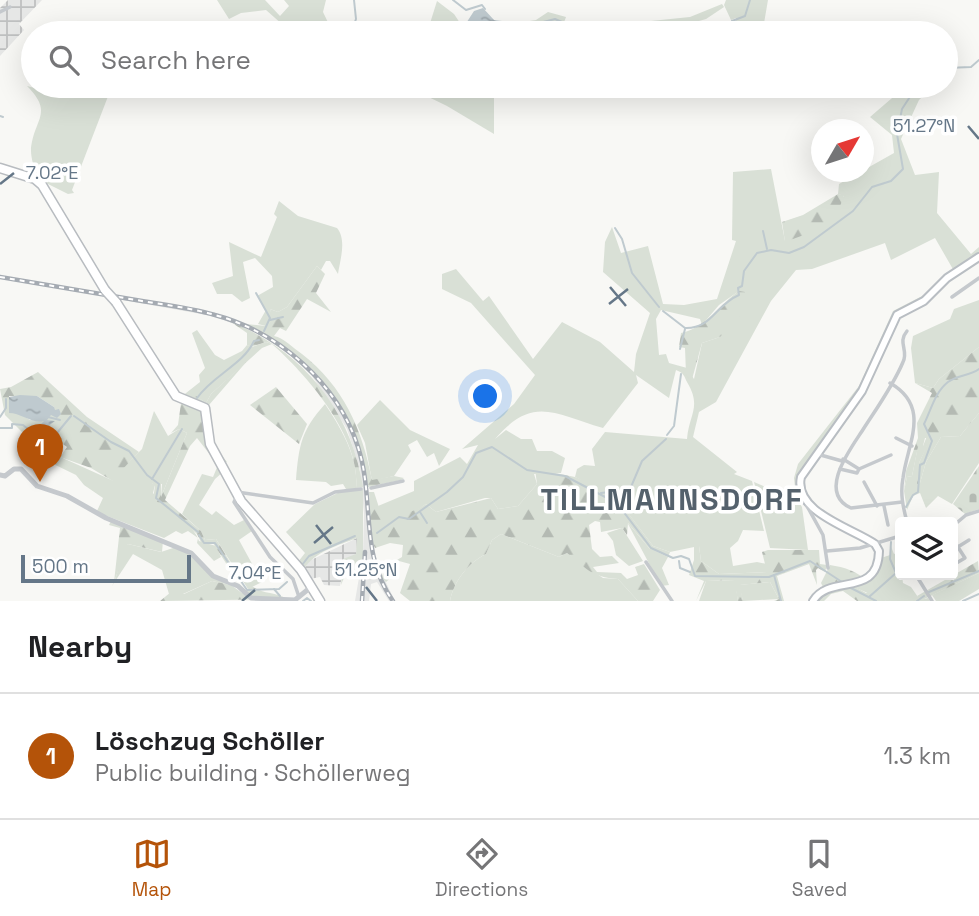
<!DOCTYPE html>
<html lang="en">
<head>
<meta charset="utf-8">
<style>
	:root { --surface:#fff; --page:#f6f6f6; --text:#202124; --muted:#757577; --line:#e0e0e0; --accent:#b45309 }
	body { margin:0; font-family:"Space Grotesk",sans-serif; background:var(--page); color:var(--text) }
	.controls { position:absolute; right:21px; bottom:21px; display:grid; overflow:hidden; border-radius:7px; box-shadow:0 7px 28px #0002 }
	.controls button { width:63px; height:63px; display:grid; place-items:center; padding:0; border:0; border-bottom:2px solid var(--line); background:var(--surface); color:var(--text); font:35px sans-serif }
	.compass { position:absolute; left:811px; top:119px; width:63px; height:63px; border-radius:50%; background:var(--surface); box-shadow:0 7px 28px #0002; rotate:51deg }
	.scale { position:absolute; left:21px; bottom:18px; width:170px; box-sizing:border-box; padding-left:7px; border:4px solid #657788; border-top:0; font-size:19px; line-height:24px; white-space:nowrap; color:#657788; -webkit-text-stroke:5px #fff; paint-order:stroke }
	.you { position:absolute; left:486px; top:397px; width:24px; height:24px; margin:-18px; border:5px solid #fff; border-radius:50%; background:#1a73e8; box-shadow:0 0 0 10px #1a73e833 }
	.badge { display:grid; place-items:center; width:46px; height:46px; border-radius:50%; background:var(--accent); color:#fff; font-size:23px; font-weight:700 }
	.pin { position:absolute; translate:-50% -58px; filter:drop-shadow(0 2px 4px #0008) }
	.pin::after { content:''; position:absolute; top:37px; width:24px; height:21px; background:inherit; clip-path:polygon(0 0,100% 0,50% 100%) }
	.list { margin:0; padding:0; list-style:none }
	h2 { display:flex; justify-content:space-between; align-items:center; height:91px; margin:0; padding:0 28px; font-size:30px }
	h2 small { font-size:23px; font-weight:400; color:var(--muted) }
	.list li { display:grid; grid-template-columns:46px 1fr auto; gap:21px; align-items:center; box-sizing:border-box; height:126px; padding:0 28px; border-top:2px solid var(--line) }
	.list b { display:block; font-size:26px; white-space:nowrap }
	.list p { margin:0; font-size:23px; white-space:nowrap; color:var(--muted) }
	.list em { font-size:23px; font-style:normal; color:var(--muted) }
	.icon { flex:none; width:38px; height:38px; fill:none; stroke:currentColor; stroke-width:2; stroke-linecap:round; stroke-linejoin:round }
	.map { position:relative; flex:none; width:979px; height:601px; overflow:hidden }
	.search { position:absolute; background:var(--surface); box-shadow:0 7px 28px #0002; left:21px; right:21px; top:21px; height:77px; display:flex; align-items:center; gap:18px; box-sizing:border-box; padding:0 24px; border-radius:38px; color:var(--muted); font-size:26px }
	.sheet { height:217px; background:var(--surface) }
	nav { display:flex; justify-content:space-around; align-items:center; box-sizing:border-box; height:98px; border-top:2px solid var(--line); background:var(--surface); font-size:19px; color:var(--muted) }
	nav a { display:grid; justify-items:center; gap:4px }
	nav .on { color:var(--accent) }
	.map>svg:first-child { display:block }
	.built { fill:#e6e7e6 }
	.industrial { fill:url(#industrial-grid) }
	.grass { fill:#d9e0d6; fill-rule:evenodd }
	.forest { fill:url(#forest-firs); fill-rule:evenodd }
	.cemetery { fill:url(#cemetery-stones) }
	.water { fill:url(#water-ripples) }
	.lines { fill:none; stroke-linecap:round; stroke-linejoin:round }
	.stream { stroke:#bfcacf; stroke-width:2 }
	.secondary-casing { stroke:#b9bec3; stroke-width:10 }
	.primary-casing { stroke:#b8bcc0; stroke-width:11 }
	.minor { stroke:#c5c9cd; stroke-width:3.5 }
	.tertiary { stroke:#c5c9cd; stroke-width:5 }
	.secondary { stroke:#fff; stroke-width:6 }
	.primary { stroke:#fff; stroke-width:8 }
	.rail-casing { stroke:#a5abb2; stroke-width:4.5 }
	.rail { stroke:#fff; stroke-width:2; stroke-dasharray:5; stroke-linecap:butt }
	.primary-bridge-casing { stroke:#b8bcc0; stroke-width:11; stroke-linecap:butt }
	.primary-bridge { stroke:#fff; stroke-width:8 }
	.ticks { fill:none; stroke:#657788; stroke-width:2.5 }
	.labels { text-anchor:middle; stroke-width:7; stroke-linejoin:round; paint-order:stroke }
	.district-label { font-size:30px; font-weight:bold; letter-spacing:2px; fill:#54616c; stroke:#fff }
	.ticks-label { font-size:18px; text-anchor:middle; fill:#657788; stroke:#fff; stroke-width:7; stroke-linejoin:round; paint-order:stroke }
</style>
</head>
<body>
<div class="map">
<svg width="979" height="601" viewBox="0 0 979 601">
	<defs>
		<pattern id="industrial-grid" width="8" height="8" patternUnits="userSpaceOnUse" patternTransform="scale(1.75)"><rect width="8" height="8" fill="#e6e7e6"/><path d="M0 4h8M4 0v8" fill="none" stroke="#bec0c0"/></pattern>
		<pattern id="forest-firs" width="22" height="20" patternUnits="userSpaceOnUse" patternTransform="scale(1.75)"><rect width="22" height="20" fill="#d9e0d6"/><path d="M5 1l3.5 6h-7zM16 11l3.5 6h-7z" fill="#b4bab3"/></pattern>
		<pattern id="cemetery-stones" width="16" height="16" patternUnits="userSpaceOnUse" patternTransform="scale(1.75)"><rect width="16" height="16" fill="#d9e0d6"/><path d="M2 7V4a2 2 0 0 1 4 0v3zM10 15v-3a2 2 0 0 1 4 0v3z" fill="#b4bab3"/></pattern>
		<pattern id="water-ripples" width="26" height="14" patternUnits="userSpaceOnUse" patternTransform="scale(1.75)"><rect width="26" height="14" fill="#bfcacf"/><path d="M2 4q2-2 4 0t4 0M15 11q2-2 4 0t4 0" fill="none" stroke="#9fa9ae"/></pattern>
	</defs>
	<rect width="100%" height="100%" fill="#f8f8f5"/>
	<path class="built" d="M112,294l116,23 43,20 44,36 27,37 17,30 9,47 7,73 20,41h-6l-12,-19 -6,2 -2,17h-14l8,-47 1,-40 -4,-44 -13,-41 -35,-53 -23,-22 -37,-24 -40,-14 -95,-17z"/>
	<g class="industrial">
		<path d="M8,0h34l-23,24 5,6 -24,26v-48z"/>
		<path d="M357,538l-1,16 -13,17 -3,15 -16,-1 -4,-8 -10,2 -6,-10 5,-8z"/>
	</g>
	<g class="grass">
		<path d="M217,0h48l15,16 9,-10 -5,-6h42l-3,12 10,21h-41l-26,-23 -25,3 -12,6z"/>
		<path d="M726,0h42l-5,29 -28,-2 1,-9 -5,2 -7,-15z"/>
		<path d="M437,1l17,13 12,18 7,1h-46z"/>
		<path d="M722,4l2,3 -18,12 -14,4v10h-42l1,-12 39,-4z"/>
		<path d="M548,12l18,5 -3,8 -7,-3 -4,5 16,6h-47l-4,-10 19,-3z"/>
		<path d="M27,86l16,4 2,-4h67l-40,104 2,3 -6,1 -32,-16c-1,-9 -5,-19 -5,-27 2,-32 24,-37 -4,-65z"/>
		<path d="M411,86h83v48l-47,-28 -37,-18z"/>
		<path d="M895,86h39l-15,14 -18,39 14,36 24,-3 -2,41 34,41 8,-7v7l-25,17 -19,-33 -44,22 -6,-17 -73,26 -16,1 -25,31 -55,101 -17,10 -6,25 44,35 -3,2 18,7 12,50 -21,-1 -5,11 -8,7 3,18 24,-4 10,2 1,8 -49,2 -18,-13 -2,-15 -29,6 -17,-6 -38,-50 -40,-19 2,-8 7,-4 11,1 -3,-17 13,-17 82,7c2,-25 15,-32 0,-57 -3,-6 -3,-9 -11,-12l-7,28 -33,-23 2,8 -35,45c-48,-13 -69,-34 -108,11l11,-9 15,9h11l5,12h15l13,7 -4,15 -27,1 3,10 -19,22 -20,3 -7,-11h-6l-49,14 -10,-8 -18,12 -25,8 -5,-18 36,-15v-10l46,-24 7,7 11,-19 -16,4 52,-45 21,-29 -64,-72 -29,-14v-15l14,-5 27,32 6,-5 44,63 29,-37 38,20 34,30 2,-18 14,-41 -47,-41 2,-30 7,-15 9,26 27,-7 15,58 21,1 33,-6 19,-58 -4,-1 1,-68 38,-3 14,72 59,-45 -6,-2 1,-10 55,-31 -2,-18 -22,-18 29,-25zM739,291l-19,46 -18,6 -8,36 -7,-11 -18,-5 -3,-9 -7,1 -3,-36 5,-9 39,9 2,6 17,-20z"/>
		<path d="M279,201l19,15 39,12c10,12 3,32 1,46l-8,-13h-4l-5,9 -4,-4 -30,41 -9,5 -8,-3 3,9 -7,8 -8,-2 8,-14 -9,-14 16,-9 -1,-11 -17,-18 -12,4 7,36 -8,4 -10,-8h-15l-5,-11 21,-7 -4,-34 32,15 16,-40 -3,-3z"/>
		<path d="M937,284l-11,14 -29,15 -35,75 -62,85v25l-4,-1 -2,-19 4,-14 61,-78 34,-75 31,-16z"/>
		<path d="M979,300v47l-40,32 -6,9 -18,-5 -4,-35 2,-12 37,-17 4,-10z"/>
		<path d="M197,330l18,25 9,5 18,-9 5,-6 5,2 14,-5 6,2 -10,4 -51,46 -5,9 -6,-4 -19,-2 19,-15 -1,-7 6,-7 -13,-35z"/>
		<path d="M380,400l30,30 40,19 -11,17 -5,-13 -7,4 -10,-17 -9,5 3,6 -17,25 -22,5 -7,-38 -8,-18z"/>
		<path d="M325,404c16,24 34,54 31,84l7,2v65l-5,25 -2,-7 -6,-2 -4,2 -5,12 2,-26 13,-5 1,-16c-18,7 -43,14 -53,31l-6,-7 7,-9 -19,-21 29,-28 31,-15 -3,-5 -12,2 -5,-4 -30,-2c3,-35 5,-49 29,-76z"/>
		<path d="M154,411l14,25 11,-7 8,4 -26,64 1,-13 -10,-1 3,2 -2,8c12,18 39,27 46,48l17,5 5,11 -7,4 -17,-18 1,-5 -10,-7 -6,3 -6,-3 -12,7 -62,-24 -5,-3 6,-13 -19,-13 -8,-10 -41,-20 -5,8 -4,-1 -1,-11 10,-8 1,3 80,36 2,-9 24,-24z"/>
		<path d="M979,413v50l-27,41 -14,-8 -12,12 -6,-15 -7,3 -6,14 -3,-19 3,-14 5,-1 6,-30h5l4,-10 4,2 -12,25 1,20 6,-21 15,-25 19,-1z"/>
		<path d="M218,465l5,7 -8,7 -16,26 13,10 4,-4 18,14 10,-5 8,11 -13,9 23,42 -14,7 -32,-50 -11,1 -4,-9 -19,-17 20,-40 11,3z"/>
		<path d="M754,482l44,19 4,6 6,43 -38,-2z"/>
		<path d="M627,522l22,26 19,9 -6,11 7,17 -8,1z"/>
		<path d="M622,528l21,33 -14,5 -13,-11 -3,-14 -6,-8z"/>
		<path d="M501,534l58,23 8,-4 36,25 15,1 20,22h-188c4,-20 18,-38 36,-47l6,-14z"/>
		<path d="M128,544l33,8 15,-5c22,10 33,28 55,38l-19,-4 -29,13h-14l-7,-24 -29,-16 -21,32c8,-13 6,-31 16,-42z"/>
		<path d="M890,544l4,10 5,-2 4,31 8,4 9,13 8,-2 2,3h-44l-30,-13 12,-6 13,-24 9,-3z"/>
		<path d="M979,573v16l-20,12h-23l-4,-6z"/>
		<path d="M735,580l3,21h-39l7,-20z"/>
		<path d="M770,582l9,17 -36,2 -4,-16z"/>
	</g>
	<g class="forest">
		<path d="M838,194l6,1c-7,29 -34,38 -59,47l-3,-20 21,-7z"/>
		<path d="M317,266l8,8 -9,19 15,19 -24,-13 -21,32 -6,-3 -6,8c10,2 19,12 28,18 42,33 60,75 70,126l22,-4 10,2 -3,2 -33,7c-12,-78 -53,-127 -122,-163l20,2 6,-7 -2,-10 8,3 9,-5z"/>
		<path d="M739,291l6,1v19l-25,26 -18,6 -11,40 -5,-9 -1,-26 -6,-1 2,-14c23,-4 39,-29 58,-42z"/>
		<path d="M231,322c72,29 120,88 132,165l-7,1c5,-50 -48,-112 -84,-144l-6,-2 -15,5 -4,-2v-12z"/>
		<path d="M979,347v66l-19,23 -19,1 -15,25 -6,21 -3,1 2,-21 11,-25h-5l-2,8 -5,1 -6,29 -5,1 -3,14 2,-20 12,-33 -1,-15 15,-30 -17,-10 18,5 6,-9z"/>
		<path d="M248,360l-39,45 3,38 15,19 -9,3 -21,-27 -7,8 -25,54 36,31 4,9 11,-1 25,41 -10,-9 -18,-28 -11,1 -5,-10 -23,-21 -6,10 -2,-2 4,-10 -17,-12 2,-13 -4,-4 5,-5 5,2v18l26,-64 -8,-4 -8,4 7,-8 3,-22 8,1 7,-8 10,7 5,-9z"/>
		<path d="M38,372l49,45 52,35 -20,21 11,5 -1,4 -9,-4 -4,5 -25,-15 -31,-11 7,-10 -11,-8 -7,12 -13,-5 -31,-31 -5,-26 11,-2zM9,396h28l17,11 -7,12 -17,1 -21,-14z"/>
		<path d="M276,387l31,37 -8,20 -49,-39z"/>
		<path d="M535,469l40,8 57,21 -1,4 -15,-5 37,49 17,6 -2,5 -19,-9 -21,-25 -1,12 -5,-7 -21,4 -1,-10 -5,-1 -6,4 3,24 8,8 12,-1 7,7 -26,4 4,5 24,1 6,6 11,-4 -3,-8 9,-3 16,26 -7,11h-15l-20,-22c-27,-2 -32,-11 -51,-26l-8,4 -58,-23 -9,6 -6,14c-18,9 -32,27 -36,47h-40l-10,-8 10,-29 -11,-3 -6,15 -7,6 -5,-5 9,-13 12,-7 1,-12 -13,-2 -15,5 -4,-8 -2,-48h5l10,31c14,-9 27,-9 42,-19l10,8 55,-14 7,11 20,-3 19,-22z"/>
		<path d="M111,521l52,20 -1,11 -34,-8 -14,38 6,-54 -11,-3z"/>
		<path d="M694,546h5l2,15 18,13 48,-2 -5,-20 6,-2h51l1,14 7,1 -2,7 -7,-4 -2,2 1,15 -8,-21 -32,12 7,25h-10l5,-2 -9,-17 -30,3 3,16h-5l-4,-21 -28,1 -10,20 8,-20 -15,-6 5,-15z"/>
		<path d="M978,561l1,12 -59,28 -3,-5z"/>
		<path d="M830,565c14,2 29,7 38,17l-11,6 9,5 11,-3 9,11h-29l-14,-10 -12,3 -7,7h-7l8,-10 -4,-8z"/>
		<path d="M212,581l19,4 11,8 10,-7c9,8 24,6 35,13l-127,2 11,-9 13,2z"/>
	</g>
	<path class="cemetery" d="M979,466v43l-14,5 -12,-10z"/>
	<g class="water">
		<path d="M483,8l11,12 23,3 4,10h-55l-3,-5 11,-17z"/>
		<path d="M20,395l17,1 17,11 1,3 4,-1 2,5 -4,4 -6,-3 -4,5 8,1 -8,6 -6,-3 3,-3c-12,3 -23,-8 -35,-8v-16z"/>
	</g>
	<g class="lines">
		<g class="stream">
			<path d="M453,0l13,10 16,-5 3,4"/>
			<path d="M732,21l13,-5 5,-16"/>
			<path d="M708,25l22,-3"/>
			<path d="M520,28l35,-9 32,14"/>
			<path d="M351,33l5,-14 -2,-19"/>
			<path d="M946,68l25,-1 8,-7"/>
			<path d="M0,116l3,1"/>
			<path d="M615,228l7,11 10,34 27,34"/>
			<path d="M763,231l4,18"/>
			<path d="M256,293l14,25 -6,13"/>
			<path d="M663,311l22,17"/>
			<path d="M270,320l13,-3"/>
			<path d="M685,328c27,1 30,-23 54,-33l-1,-7 4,-2 2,-15 13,-18 14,-3 18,3 15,-6 49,-36 19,-24 19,-6 12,-12 -6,-35 5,-25 15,-23"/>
			<path d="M680,349l5,-20"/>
			<path d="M197,398c16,-23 46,-33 57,-57l5,-1"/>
			<path d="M74,416l37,26 18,9 18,24 12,9 -3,14 42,34"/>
			<path d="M0,417l6,-9v-9"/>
			<path d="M48,417l12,3"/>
			<path d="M0,428h12v-4l11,1 17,14 17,-6 14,-17"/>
			<path d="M667,435l7,-9 7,-52"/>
			<path d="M152,479l30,-50"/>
			<path d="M601,493l8,-1 16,9 17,-40 24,-22"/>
			<path d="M906,507l7,-12 5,-3 2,-27 4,-2 8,-22 -8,-17c7,-14 11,-32 24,-42 9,-7 21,-6 31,-13"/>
			<path d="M420,512l7,11"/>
			<path d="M377,533l22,-16 10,2 38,-27 16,-15 13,-24 16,-6 35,23 38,6 44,23 4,-1 38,50 22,10 8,-2 8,3 6,17 74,1 41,-16 32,21"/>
			<path d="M199,535l5,8h11l32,47 32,-1 8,-7"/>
			<path d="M679,561l1,7 10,4"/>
			<path d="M302,565l7,-9 46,-20"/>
			<path d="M774,575l7,26"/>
			<path d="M849,587l27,14"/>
			<path d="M274,589l6,7"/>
			<path d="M929,592l50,-21"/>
			<path d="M869,597l27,-24 -6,-14 1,-17"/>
			<path d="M303,601l4,-3 4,3"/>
			<path d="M917,601l7,-5"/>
			<path d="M963,601l16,-7"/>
		</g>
		<g class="secondary-casing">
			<path id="secondary" d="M813,601c17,-28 65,-2 66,-50l-4,-7c-23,-16 -82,-32 -74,-67l61,-86 35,-76 27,-14 23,-23 32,-21"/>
		</g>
		<g class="primary-casing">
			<g id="primary">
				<path d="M0,168l35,11 7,6 63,105"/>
				<path d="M116,302l60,94 29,12 5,36 31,57 60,69 19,31"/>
			</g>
		</g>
		<g class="minor">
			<path d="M0,12l10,-5"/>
			<path d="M952,297l27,-19"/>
			<path d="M890,383c42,24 17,61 13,95 -3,16 0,29 4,44"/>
			<path d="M896,438l16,8"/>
			<path d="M817,454l25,7"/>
			<path d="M840,469l17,4 2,-4 -16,-10"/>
			<path d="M859,469l32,-14"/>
			<path d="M864,482l13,24"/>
			<path d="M371,488l32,-7"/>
			<path d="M237,492l76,11 22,-11 26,-3"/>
			<path d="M237,496l-3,6 36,55 23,22 6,18"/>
			<path d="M902,502l-51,6c-35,-16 1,-61 13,-80 13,-20 30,-44 39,-66 6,-12 -6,-19 4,-31"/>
			<path d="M807,506l16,29 5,33"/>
			<path d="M884,506l4,19"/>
			<path d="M953,526l13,-11 13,-4"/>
			<path d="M953,550l16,-10"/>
			<path d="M827,551l33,-3 40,-12"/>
			<path d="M646,562l26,39"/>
			<path d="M953,565l12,-7 -11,-17"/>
			<path d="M916,575l16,26"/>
		</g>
		<path class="tertiary" d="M0,475l5,1 9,-7h7l16,17 30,10 39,22 85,35 22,23 25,10 13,12 44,2 16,-13"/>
		<use href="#secondary" class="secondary"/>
		<use href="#primary" class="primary"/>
		<g class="rail-casing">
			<g id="rail">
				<path d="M0,277c47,8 95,16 142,24 24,4 49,7 73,14 64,17 123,69 143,132 17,52 1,107 35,154"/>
				<path d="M362,601l3,-49"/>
			</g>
		</g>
		<use href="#rail" class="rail"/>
		<g class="primary-bridge-casing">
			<path id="primary-bridge" d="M105,290l11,12"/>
		</g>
		<use href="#primary-bridge" class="primary-bridge"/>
	</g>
	<path class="ticks" d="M968,126l11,13M0,184l14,-11M610,287l16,19M609,304l19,-15M316,525l15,19M314,543l19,-16M366,587l11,14M242,601l13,-11"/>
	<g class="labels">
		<g class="district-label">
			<text x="672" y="510">TILLMANNSDORF</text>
		</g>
	</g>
	<g class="ticks-label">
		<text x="924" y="132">51.27°N</text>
		<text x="52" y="179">7.02°E</text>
		<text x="366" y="576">51.25°N</text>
		<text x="255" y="579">7.04°E</text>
	</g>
</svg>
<div class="controls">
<button><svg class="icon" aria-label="layers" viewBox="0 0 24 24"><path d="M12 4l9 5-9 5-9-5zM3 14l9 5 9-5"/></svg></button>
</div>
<svg class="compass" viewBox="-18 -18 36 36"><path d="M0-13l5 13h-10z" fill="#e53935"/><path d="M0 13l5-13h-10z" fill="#757577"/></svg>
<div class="scale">500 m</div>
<div class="you"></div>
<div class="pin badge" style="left:40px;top:482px">1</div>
<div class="search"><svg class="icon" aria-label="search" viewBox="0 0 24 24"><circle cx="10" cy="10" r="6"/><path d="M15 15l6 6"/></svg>Search here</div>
</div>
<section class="sheet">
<h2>Nearby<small></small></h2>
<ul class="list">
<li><span class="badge">1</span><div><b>Löschzug Schöller</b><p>Public building · Schöllerweg</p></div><em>1.3 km</em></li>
</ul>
</section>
<nav>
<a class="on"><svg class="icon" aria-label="map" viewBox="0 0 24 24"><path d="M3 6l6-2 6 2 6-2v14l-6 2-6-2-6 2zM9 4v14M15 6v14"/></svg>Map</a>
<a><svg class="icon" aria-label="directions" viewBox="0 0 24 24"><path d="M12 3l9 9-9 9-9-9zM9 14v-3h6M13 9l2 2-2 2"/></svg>Directions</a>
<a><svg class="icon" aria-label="saved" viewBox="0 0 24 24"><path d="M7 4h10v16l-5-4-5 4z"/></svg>Saved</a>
</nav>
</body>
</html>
